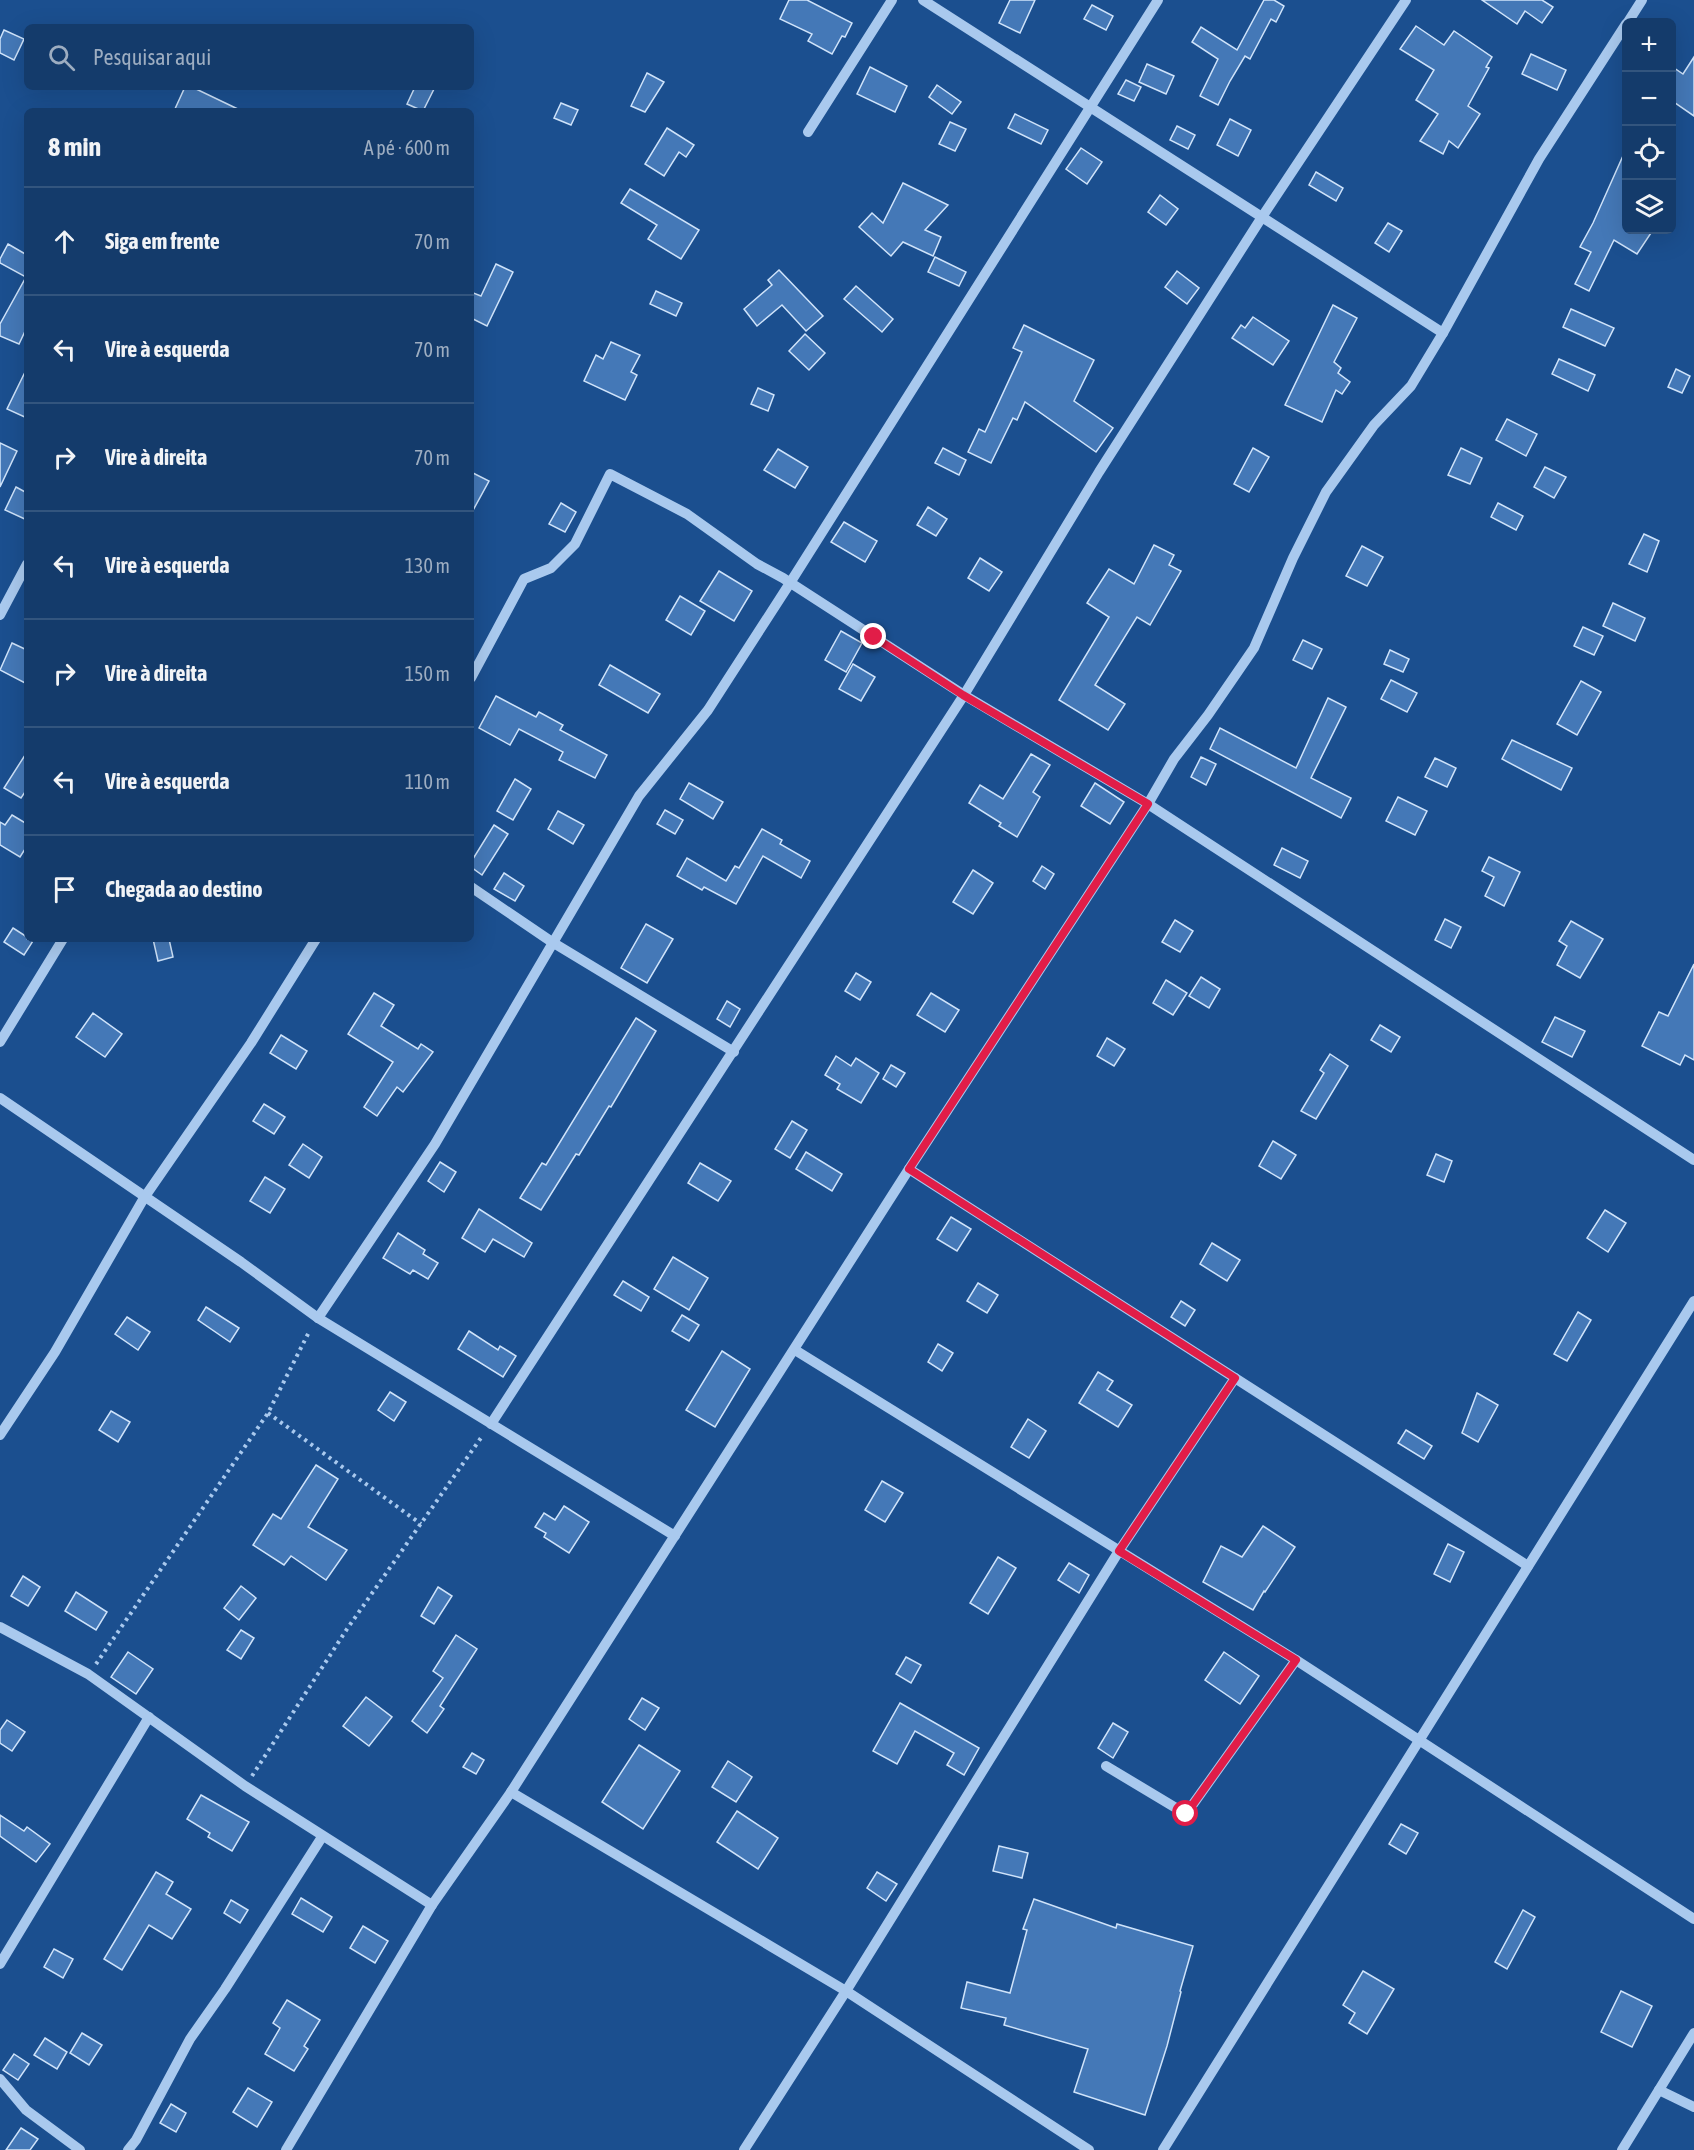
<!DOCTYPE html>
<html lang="pt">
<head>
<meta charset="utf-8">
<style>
	:root { --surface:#143b6b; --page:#1d4271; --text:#f1f3f6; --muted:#9dadc1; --line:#33557e }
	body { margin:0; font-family:"Asap Condensed",sans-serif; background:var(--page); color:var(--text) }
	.controls { position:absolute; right:18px; top:18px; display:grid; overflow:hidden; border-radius:9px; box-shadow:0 6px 24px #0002 }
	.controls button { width:54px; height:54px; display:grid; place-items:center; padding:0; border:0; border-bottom:2px solid var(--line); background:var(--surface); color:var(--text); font:30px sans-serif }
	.stop { position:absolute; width:18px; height:18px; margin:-14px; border:4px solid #e11d48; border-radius:50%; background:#fff }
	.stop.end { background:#e11d48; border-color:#fff; box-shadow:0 2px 6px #0008 }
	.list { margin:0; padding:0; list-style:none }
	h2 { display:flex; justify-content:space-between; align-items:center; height:78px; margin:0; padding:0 24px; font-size:26px }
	h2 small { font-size:20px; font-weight:400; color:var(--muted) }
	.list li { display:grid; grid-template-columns:39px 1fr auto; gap:18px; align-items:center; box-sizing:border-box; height:108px; padding:0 24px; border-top:2px solid var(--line) }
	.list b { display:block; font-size:22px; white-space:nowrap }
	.list em { font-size:20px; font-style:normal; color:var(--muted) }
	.icon { flex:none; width:33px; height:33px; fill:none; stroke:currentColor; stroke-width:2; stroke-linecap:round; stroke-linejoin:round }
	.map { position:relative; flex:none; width:1694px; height:2150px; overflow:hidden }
	.search { position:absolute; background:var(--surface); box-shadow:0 6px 24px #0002; left:24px; top:24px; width:450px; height:66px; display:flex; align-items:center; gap:15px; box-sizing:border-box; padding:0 21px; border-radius:9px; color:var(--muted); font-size:22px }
	.panel { position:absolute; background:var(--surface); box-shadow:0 6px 24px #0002; left:24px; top:108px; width:450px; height:834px; border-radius:9px }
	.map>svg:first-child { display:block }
	.building { fill:#4478b7; stroke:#cfe3fa; stroke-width:1.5 }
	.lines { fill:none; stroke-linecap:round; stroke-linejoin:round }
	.path { stroke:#a9c9ee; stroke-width:4; stroke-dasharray:3 4.5; stroke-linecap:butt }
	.minor { stroke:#a9c9ee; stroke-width:10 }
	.route { stroke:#e11d48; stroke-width:8 }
</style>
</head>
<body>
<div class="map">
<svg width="1694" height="2150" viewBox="0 0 1694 2150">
	<rect width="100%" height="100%" fill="#1b4f8f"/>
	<g class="building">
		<path d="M789,0h18l45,23 -7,14 -3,-1 -10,18 -24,-13 4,-7 -32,-15z"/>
		<path d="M1010,0h25l-15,33 -21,-10z"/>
		<path d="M1264,0h10l10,6 -8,16 -5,-3 -21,40 -5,-3 -15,25 -12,24 -18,-9 18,-37 -26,-17 9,-15 36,23z"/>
		<path d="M1482,0h60l11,7 -11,16 -17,-12 -8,13z"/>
		<path d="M1092,5l21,11 -7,14 -22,-11z"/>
		<path d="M1416,26l28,19 10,-14 38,26 -6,10 3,1 -21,38 12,8 -22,34 -9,-7 -6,13 -23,-13 18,-27 -22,-14 18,-30 -34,-21z"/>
		<path d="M4,30l20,9 -10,21 -14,-7v-14z"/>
		<path d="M1531,54l35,16 -9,20 -35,-16z"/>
		<path d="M1694,57v59l-23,-16v-34l12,8z"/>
		<path d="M1147,64l27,12 -8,18 -27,-12z"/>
		<path d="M870,67l37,19 -12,26 -38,-18z"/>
		<path d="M647,73l17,9 -19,30 -14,-6z"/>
		<path d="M1126,80l15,7 -7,14 -16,-7z"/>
		<path d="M937,85l24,17 -9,12 -23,-17z"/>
		<path d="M185,87h7l50,24h-68z"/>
		<path d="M415,87h20l-12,24 -16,-7z"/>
		<path d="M561,103l17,7 -7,15 -17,-7z"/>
		<path d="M1015,114l33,16 -7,14 -33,-16z"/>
		<path d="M1230,119l21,11 -13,26 -21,-11z"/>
		<path d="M950,122l16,7 -11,22 -16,-7z"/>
		<path d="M1177,126l18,9 -7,14 -18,-9z"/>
		<path d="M667,128l27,17 -8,12 -7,-5 -15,24 -19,-12z"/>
		<path d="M1081,148l21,14 -15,22 -21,-15z"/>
		<path d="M1626,149v81h27l-16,24 -23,-14 -25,51 -14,-7 16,-32 -11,-5 13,-24z"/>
		<path d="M1316,172l27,16 -7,13 -27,-16z"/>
		<path d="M903,183l45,22 -23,25 16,7 -8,19 -30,-14 -12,14 -32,-29 13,-14 11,10z"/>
		<path d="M630,189l69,41 -18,29 -33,-20 9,-14 -36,-22z"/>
		<path d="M1160,195l18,14 -12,16 -18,-13z"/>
		<path d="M1388,223l14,8 -13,21 -14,-9z"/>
		<path d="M8,244l19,11v72l-8,17 -19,-8v-12l26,-47 -26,-14v-4z"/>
		<path d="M935,257l31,15 -7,14 -31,-14z"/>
		<path d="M496,264l17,8 -26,54 -16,-8v-26l10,4z"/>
		<path d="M779,270l44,46 -17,15 -24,-26 -25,21 -13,-17 28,-24 -4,-5z"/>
		<path d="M1177,271l22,17 -12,16 -22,-17z"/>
		<path d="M856,286l37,33 -11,13 -38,-33z"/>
		<path d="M656,291l26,12 -6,13 -26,-12z"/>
		<path d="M1333,305l24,13 -23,44 7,6 -3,5 12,9 -8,12 -6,-4 -14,32 -37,-17z"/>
		<path d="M1571,309l43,19 -9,18 -42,-19z"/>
		<path d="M1253,317l36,24 -16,24 -41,-27 9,-13 4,3z"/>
		<path d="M1024,325l70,35 -20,41 39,27 -17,24 -71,-50 -8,18 -4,-2 -22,45 -23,-11 11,-23 6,3 37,-80 -9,-4z"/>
		<path d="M805,334l20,19 -16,17 -20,-19z"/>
		<path d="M611,342l29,13 -9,17 6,3 -12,25 -41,-19 12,-26 7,4z"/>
		<path d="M1559,359l36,16 -7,16 -36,-17z"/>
		<path d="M27,368v50l-20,-9z"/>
		<path d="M1676,369l14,7 -8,17 -14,-6z"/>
		<path d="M758,388l16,7 -6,16 -17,-7z"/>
		<path d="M1507,419l30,15 -11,22 -30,-16z"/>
		<path d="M0,443l17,8 -17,36z"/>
		<path d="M943,448l23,12 -7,15 -24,-12z"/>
		<path d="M1253,448l16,9 -20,35 -15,-8z"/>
		<path d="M1461,448l21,10 -12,26 -22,-9z"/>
		<path d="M778,449l30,18 -13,21 -31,-18z"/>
		<path d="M1545,467l21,10 -12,21 -20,-11z"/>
		<path d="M471,472l18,9 -18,33z"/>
		<path d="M16,487l11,6v27l-22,-10z"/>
		<path d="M561,503l15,9 -11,20 -16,-8z"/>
		<path d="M1498,503l25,13 -7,14 -25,-13z"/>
		<path d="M928,507l19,12 -11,17 -19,-11z"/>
		<path d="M844,522l33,19 -12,21 -34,-20z"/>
		<path d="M1644,534l15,7 -12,31 -18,-8z"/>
		<path d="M1154,545l20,10 -5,10 12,6 -31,54 -13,-8 -42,68 30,19 -17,26 -49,-30 50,-83 -22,-14 22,-34 25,15z"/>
		<path d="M1362,546l21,11 -16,29 -21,-10z"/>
		<path d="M980,558l22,14 -13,19 -21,-13z"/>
		<path d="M719,571l33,20 -18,30 -34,-20z"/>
		<path d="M680,596l25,15 -14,24 -25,-15z"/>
		<path d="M1613,603l32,15 -10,23 -32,-15z"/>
		<path d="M1583,627l20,9 -9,19 -20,-9z"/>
		<path d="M841,631l21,12 -16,29 -21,-12z"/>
		<path d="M1303,640l19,9 -10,20 -19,-9z"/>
		<path d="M12,643l15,7v34l-27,-14z"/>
		<path d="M1390,650l19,9 -6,13 -19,-8z"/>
		<path d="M853,664l22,13 -14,24 -22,-12z"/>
		<path d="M610,665l50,29 -12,19 -49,-28z"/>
		<path d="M1391,680l26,13 -10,19 -26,-13z"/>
		<path d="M1581,681l20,11 -24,43 -20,-11z"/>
		<path d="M496,696l40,21 3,-5 24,13 -3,5 47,25 -12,23 -36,-18 4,-8 -44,-23 -9,16 -31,-17z"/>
		<path d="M1328,698l18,9 -35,71 40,20 -10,20 -131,-69 10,-21 76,40z"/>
		<path d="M1512,740l60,28 -11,22 -59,-31z"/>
		<path d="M27,752v37l-6,9 -17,-10z"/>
		<path d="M1031,754l19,11 -17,27 7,5 -23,40 -18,-11 2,-3 -32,-20 11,-18 23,14z"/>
		<path d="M1201,757l15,7 -10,21 -15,-8z"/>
		<path d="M1435,758l21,10 -9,19 -22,-10z"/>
		<path d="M515,779l16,10 -18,31 -16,-9z"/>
		<path d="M689,783l34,19 -10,17 -33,-20z"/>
		<path d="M1095,783l29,19 -14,22 -29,-18z"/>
		<path d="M1398,797l29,14 -12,24 -29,-14z"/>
		<path d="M665,810l18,10 -8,14 -18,-10z"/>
		<path d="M558,811l26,14 -11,19 -25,-15z"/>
		<path d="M12,815l15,9v22l-7,11 -20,-12v-23l5,3z"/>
		<path d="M494,825l14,9 -26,41 -11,-8v-5z"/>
		<path d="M762,829l20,11 -2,4 30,17 -9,17 -38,-22 -27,48 -32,-17 -2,3 -25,-14 10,-18 39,23 9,-15 4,2z"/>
		<path d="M1282,848l26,13 -8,17 -26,-13z"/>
		<path d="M1489,857l31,15 -16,34 -19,-10 9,-19 -12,-6z"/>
		<path d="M1042,866l12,8 -9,15 -12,-8z"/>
		<path d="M973,870l20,13 -20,31 -20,-12z"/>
		<path d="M504,873l20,13 -9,15 -21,-12z"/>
		<path d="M1445,919l16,8 -10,21 -16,-8z"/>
		<path d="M1175,920l18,11 -13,21 -18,-10z"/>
		<path d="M1571,921l32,18 -23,39 -23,-13 10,-19 -8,-5z"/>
		<path d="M646,924l27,15 -26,44 -26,-15z"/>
		<path d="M13,928l14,9v2l6,2 -9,14 -20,-13z"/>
		<path d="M153,939h16l4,18 -15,4z"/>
		<path d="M1694,964v96l-9,-5 -5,10 -38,-19 17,-34 9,4z"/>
		<path d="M856,973l15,9 -11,18 -15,-9z"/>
		<path d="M1201,977l19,12 -11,19 -20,-12z"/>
		<path d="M1166,980l21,13 -14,22 -20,-12z"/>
		<path d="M374,993l20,12 -13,21 37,23 3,-5 12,8 -30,40 -6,-5 -20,29 -13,-9 29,-45 -45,-28z"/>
		<path d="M931,993l28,17 -14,22 -28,-17z"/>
		<path d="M727,1001l13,8 -10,18 -13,-8z"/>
		<path d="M93,1013l29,21 -17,23 -29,-20z"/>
		<path d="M1555,1017l30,14 -13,26 -30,-15z"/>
		<path d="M636,1018l20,13 -45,76 -2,-1 -30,49 -3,-1 -35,56 -21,-12 22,-35 4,2z"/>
		<path d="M1380,1025l20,12 -9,15 -20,-12z"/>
		<path d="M281,1035l26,16 -11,18 -26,-16z"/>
		<path d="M1107,1038l18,11 -11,17 -17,-10z"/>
		<path d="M1330,1054l18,12 -32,53 -15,-8 23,-38 -4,-3z"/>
		<path d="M836,1056l15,10 5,-8 23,15 -18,30 -24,-14 3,-5 -15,-9z"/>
		<path d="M891,1065l14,8 -9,14 -13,-8z"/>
		<path d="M264,1104l21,13 -11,17 -21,-13z"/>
		<path d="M792,1121l15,9 -17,28 -15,-9z"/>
		<path d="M1273,1141l23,14 -15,24 -22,-13z"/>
		<path d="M303,1144l19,13 -13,21 -20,-13z"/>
		<path d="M806,1152l36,22 -10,17 -36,-22z"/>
		<path d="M1436,1154l16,7 -8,21 -17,-7z"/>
		<path d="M440,1162l16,10 -12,20 -16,-11z"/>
		<path d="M700,1163l31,18 -13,20 -30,-18z"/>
		<path d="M265,1177l20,12 -15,24 -20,-12z"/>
		<path d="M479,1209l53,34 -8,14 -31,-18 -8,13 -23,-14z"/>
		<path d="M1605,1210l21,13 -18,29 -21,-14z"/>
		<path d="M951,1217l20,12 -14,22 -20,-12z"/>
		<path d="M398,1233l27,17 -2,4 15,9 -10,16 -15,-9 -3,4 -27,-16z"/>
		<path d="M1212,1243l28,17 -13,21 -27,-17z"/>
		<path d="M673,1257l35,21 -19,32 -35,-21z"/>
		<path d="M623,1281l26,16 -8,14 -27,-16z"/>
		<path d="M978,1283l20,12 -11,18 -20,-12z"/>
		<path d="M1181,1301l14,9 -10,16 -14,-9z"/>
		<path d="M206,1307l33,21 -9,14 -32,-22z"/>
		<path d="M1578,1312l13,8 -24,41 -13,-7z"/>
		<path d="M682,1315l17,10 -10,16 -17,-10z"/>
		<path d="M127,1317l23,15 -12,18 -23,-16z"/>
		<path d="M469,1331l29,19 2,-4 16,10 -13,21 -45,-28z"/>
		<path d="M938,1344l15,9 -11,18 -14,-9z"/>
		<path d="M722,1351l28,18 -35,58 -29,-17z"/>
		<path d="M1098,1372l15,9 -6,9 25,15 -14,22 -39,-24z"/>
		<path d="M390,1392l16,10 -12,19 -16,-11z"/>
		<path d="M1477,1393l21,12 -20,37 -16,-9z"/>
		<path d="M111,1411l19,11 -12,20 -19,-12z"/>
		<path d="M1028,1419l18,12 -17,27 -18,-11z"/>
		<path d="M1406,1430l26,16 -8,13 -26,-16z"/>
		<path d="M316,1465l22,14 -30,48 39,23 -21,30 -35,-24 -7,9 -31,-20 20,-31 8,5z"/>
		<path d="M882,1481l21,12 -18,29 -20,-12z"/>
		<path d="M564,1506l25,16 -20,31 -25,-16 2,-4 -11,-6 9,-14 11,7z"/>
		<path d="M1263,1526l32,21 -30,45 -1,-1 -11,19 -50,-28 18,-36 21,11z"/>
		<path d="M1448,1544l16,8 -14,30 -16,-8z"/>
		<path d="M998,1557l18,11 -28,46 -18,-11z"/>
		<path d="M1069,1563l20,12 -10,18 -21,-13z"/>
		<path d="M23,1576l17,11 -12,19 -17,-10z"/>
		<path d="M241,1586l15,12 -17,22 -15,-12z"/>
		<path d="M438,1587l14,9 -18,28 -13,-8z"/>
		<path d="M76,1592l31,20 -11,18 -31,-19z"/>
		<path d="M241,1630l13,8 -13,21 -14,-9z"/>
		<path d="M456,1635l21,14 -37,57 4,3 -17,24 -15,-12 31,-43 -10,-7z"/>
		<path d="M128,1652l25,17 -17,25 -25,-17z"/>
		<path d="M1224,1652l35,24 -19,28 -35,-24z"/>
		<path d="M906,1657l15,8 -10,18 -15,-9z"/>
		<path d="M366,1697l26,20 -23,29 -26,-20z"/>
		<path d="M642,1698l17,10 -14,22 -16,-11z"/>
		<path d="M900,1703l79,45 -15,27 -17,-10 7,-12 -39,-22 -18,33 -24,-13z"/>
		<path d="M7,1720l18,12 -13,19 -12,-8v-13z"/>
		<path d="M1113,1723l15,9 -15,26 -15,-10z"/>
		<path d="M639,1745l41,26 -37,58 -41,-27z"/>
		<path d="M472,1753l12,7 -8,14 -13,-7z"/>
		<path d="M728,1761l24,16 -16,25 -24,-15z"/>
		<path d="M201,1795l48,27 -17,29 -24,-14 2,-4 -23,-14z"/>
		<path d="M737,1811l41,27 -20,31 -41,-27z"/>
		<path d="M0,1815l24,16 3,-4 23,17 -14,18 -36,-26z"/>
		<path d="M1401,1824l17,9 -12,21 -17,-10z"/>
		<path d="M999,1846l29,7 -6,25 -29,-7z"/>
		<path d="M156,1872l17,10 -7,12 25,15 -19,30 -23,-14 -27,45 -18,-11z"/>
		<path d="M877,1872l20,12 -11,17 -19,-13z"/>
		<path d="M301,1898l31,19 -9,15 -31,-18z"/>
		<path d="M1034,1899l82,29 1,-4 76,22 -13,45 1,1 -14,54 -22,69 -71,-23 14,-43 -84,-24 2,-7 -45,-10 6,-26 43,11 17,-63 -4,-1z"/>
		<path d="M231,1900l17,10 -8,13 -16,-10z"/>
		<path d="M1523,1910l12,7 -28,52 -12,-7z"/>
		<path d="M363,1926l25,15 -13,22 -25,-15z"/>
		<path d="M54,1949l19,10 -10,19 -19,-11z"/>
		<path d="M1363,1971l31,18 -27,45 -18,-11 6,-10 -12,-8z"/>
		<path d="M1621,1991l31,15 -20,41 -31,-15z"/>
		<path d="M287,2000l33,20 -16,26 4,3 -14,22 -29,-17 15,-26 -7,-5z"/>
		<path d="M82,2033l20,12 -13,20 -19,-12z"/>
		<path d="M45,2038l22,14 -10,17 -23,-14z"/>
		<path d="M14,2054l15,10 -11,16 -15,-10z"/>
		<path d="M248,2088l24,14 -15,25 -24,-15z"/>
		<path d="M171,2104l15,9 -10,19 -16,-9z"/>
		<path d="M21,2128l17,11 -8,11h-24z"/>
	</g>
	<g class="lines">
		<g class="path">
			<path d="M268,1413l153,111"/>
			<path d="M96,1664l172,-251 42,-83"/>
			<path d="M252,1776l95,-147 136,-194"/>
		</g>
		<g class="minor">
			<path d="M923,0l520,333"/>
			<path d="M1628,22l14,-22"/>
			<path d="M808,132l84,-132"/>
			<path d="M0,615l27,-51"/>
			<path d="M471,678l53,-99 27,-11 24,-24 35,-70 77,40 70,50 26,14 181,117 184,109 546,356"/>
			<path d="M471,887l81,55 182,110"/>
			<path d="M0,1042l63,-103"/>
			<path d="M0,1098l241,164 77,56 357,218"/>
			<path d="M909,1169l619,397"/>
			<path d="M318,1318l117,-174 204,-348 69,-86 82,-127 368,-583"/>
			<path d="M795,1350l501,310 398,259"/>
			<path d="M491,1424l473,-729 135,-223 163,-255 144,-217"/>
			<path d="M0,1435l55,-83 89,-154 107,-155 65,-104"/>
			<path d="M0,1627l88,47 157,112 187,119"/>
			<path d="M1106,1766l80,48 110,-154"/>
			<path d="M511,1792l335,199 243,159"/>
			<path d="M0,1964l149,-247"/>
			<path d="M0,2079l26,31 54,40"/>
			<path d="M1659,2090l35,17"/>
			<path d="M128,2150l8,-10 54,-101 35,-50 97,-152"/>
			<path d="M286,2150l146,-245 79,-113 398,-623 239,-365 26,-45 34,-44 46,-67 39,-90 33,-66 48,-67 37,-39 32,-53 96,-174 87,-135"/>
			<path d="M744,2150l102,-159 273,-440 116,-173"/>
			<path d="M1163,2150l531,-849"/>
			<path d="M1622,2150l72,-117"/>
		</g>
	</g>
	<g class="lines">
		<path class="route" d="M874,637l89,58 185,109 -239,365 326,209 -116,173 177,109 -110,154"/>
	</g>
</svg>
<div class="controls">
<button>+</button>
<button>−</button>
<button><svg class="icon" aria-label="locate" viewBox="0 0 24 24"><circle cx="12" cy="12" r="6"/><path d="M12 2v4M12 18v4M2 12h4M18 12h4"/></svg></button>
<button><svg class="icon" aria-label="layers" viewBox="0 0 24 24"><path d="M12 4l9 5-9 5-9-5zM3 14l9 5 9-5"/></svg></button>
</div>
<div class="stop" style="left:1186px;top:1814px"></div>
<div class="stop end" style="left:874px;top:637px"></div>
<div class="search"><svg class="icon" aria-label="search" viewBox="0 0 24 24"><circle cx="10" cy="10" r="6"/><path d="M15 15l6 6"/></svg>Pesquisar aqui</div>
<section class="panel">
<h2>8 min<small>A pé · 600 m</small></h2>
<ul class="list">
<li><svg class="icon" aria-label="ahead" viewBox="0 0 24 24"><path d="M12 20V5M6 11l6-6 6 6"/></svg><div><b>Siga em frente</b></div><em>70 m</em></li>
<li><svg class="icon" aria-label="left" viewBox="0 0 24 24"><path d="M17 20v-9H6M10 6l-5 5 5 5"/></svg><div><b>Vire à esquerda</b></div><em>70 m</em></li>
<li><svg class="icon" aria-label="right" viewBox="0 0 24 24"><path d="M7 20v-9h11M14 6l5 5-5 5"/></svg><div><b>Vire à direita</b></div><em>70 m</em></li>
<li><svg class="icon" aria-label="left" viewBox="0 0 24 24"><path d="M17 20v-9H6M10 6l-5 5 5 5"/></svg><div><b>Vire à esquerda</b></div><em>130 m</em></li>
<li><svg class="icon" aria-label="right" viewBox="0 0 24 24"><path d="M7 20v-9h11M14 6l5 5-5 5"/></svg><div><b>Vire à direita</b></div><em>150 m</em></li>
<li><svg class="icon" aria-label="left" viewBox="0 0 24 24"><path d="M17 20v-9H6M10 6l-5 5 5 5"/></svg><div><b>Vire à esquerda</b></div><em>110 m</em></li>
<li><svg class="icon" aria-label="arrive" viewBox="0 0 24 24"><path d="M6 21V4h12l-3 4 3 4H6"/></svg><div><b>Chegada ao destino</b></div></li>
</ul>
</section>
</div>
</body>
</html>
